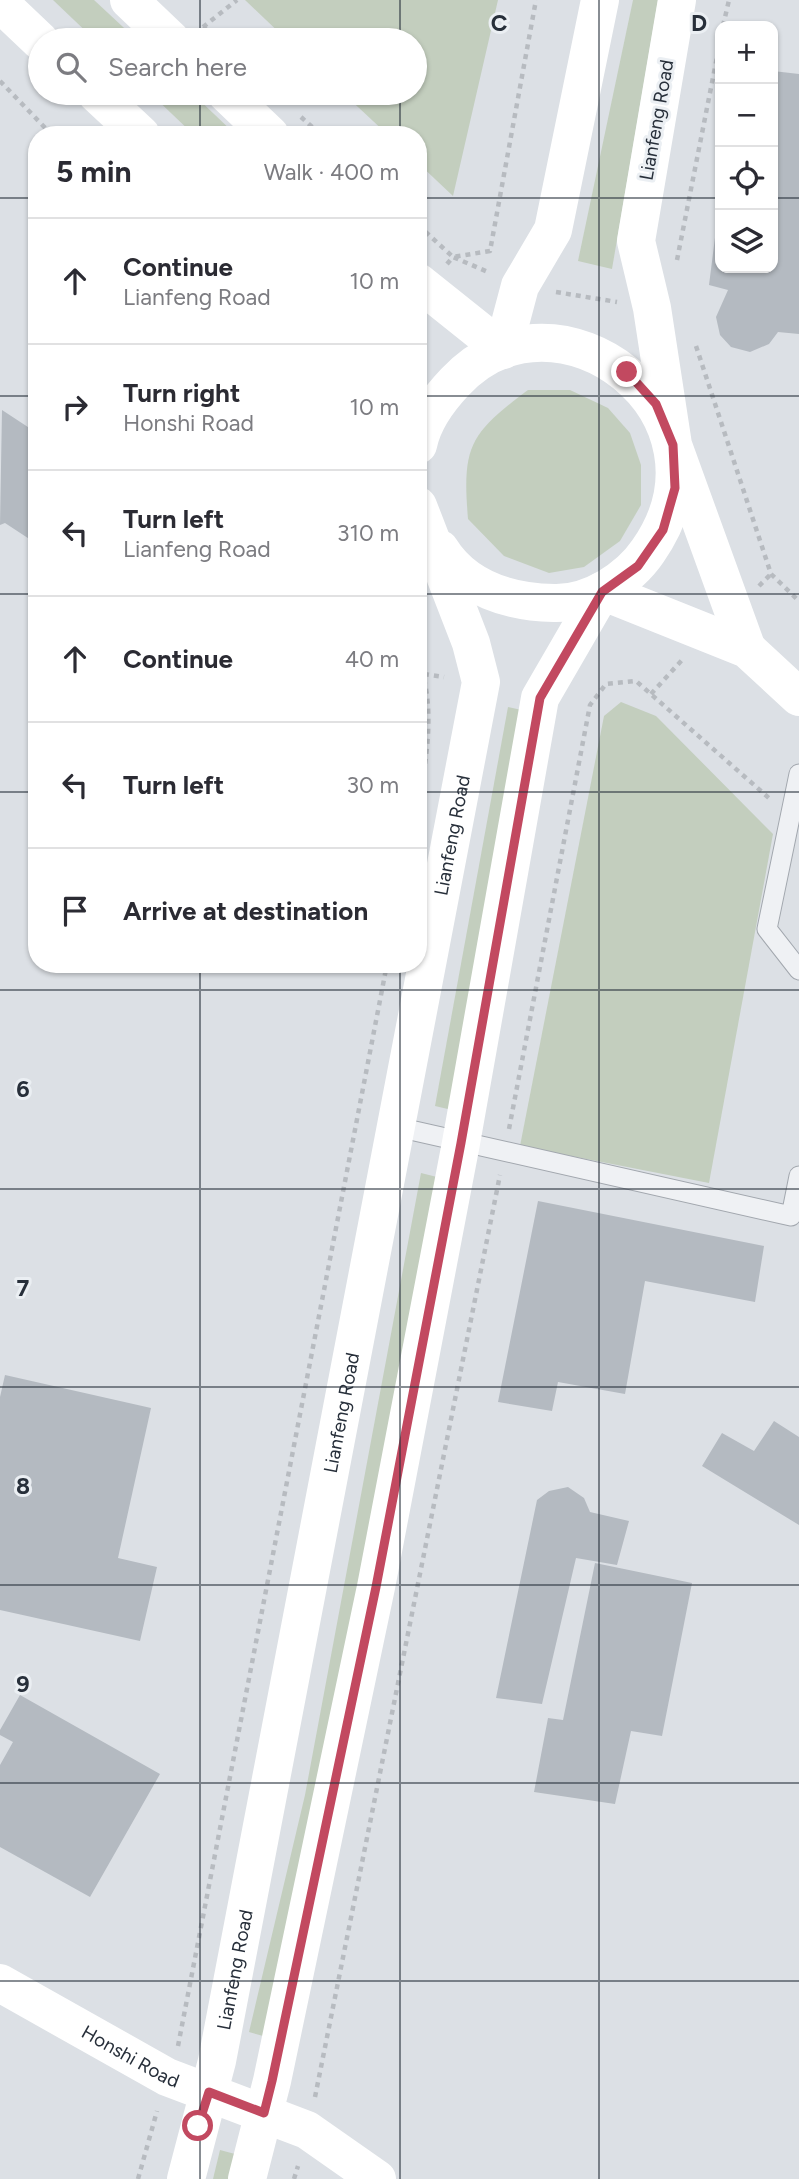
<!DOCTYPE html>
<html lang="en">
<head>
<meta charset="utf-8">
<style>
	:root { --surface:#fff; --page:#f2f2f3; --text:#2b2b33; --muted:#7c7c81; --line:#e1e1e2 }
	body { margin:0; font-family:Figtree,sans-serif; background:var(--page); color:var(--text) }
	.controls { position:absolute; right:21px; top:21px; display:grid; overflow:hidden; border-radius:14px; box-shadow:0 2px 5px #0004 }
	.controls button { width:63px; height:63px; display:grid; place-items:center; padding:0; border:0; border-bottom:2px solid var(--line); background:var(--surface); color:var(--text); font:35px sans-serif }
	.stop { position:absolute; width:21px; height:21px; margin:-16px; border:5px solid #c24960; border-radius:50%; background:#fff }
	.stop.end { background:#c24960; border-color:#fff; box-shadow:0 2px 7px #0008 }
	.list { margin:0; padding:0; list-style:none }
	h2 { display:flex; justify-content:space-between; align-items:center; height:91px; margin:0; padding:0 28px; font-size:30px }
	h2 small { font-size:23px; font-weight:400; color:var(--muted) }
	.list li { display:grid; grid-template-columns:46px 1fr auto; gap:21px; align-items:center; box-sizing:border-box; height:126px; padding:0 28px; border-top:2px solid var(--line) }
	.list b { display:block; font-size:26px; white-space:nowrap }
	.list p { margin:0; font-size:23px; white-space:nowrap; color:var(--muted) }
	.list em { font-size:23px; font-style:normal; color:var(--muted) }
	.icon { flex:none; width:38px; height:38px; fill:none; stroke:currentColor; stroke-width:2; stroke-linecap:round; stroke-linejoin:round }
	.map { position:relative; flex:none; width:799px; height:2179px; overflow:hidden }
	.search { position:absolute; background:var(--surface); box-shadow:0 2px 5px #0004; left:28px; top:28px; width:399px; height:77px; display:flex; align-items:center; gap:18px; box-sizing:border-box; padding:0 24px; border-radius:38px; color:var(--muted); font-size:26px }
	.panel { position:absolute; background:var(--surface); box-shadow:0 2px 5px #0004; left:28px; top:126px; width:399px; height:847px; border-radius:28px }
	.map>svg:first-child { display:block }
	.green { fill:#c3cebe }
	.building { fill:#b4bac1 }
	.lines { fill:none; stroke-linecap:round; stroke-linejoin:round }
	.lane-casing { stroke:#a2a7ae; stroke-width:21 }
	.path { stroke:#b7bbc0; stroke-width:4.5; stroke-dasharray:5 5; stroke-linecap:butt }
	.lane { stroke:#eff1f4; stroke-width:19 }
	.secondary { stroke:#fff; stroke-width:38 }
	.route { stroke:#c24960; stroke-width:9 }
	.grid { fill:none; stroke:#272f3a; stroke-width:2; stroke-opacity:0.55 }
	.labels { text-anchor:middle; stroke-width:6; stroke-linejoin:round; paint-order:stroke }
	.street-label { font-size:19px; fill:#272f3a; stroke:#ebeff3 }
	.grid-label { font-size:23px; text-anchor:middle; font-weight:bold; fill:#272f3a; stroke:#ebeff3; stroke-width:6; stroke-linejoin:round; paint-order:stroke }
</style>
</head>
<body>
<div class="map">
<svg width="799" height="2179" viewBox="0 0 799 2179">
	<rect width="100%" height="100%" fill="#dce0e5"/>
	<g class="green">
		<path d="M53,0h41l43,40h-42z"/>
		<path d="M245,0h253l-45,196 -35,-33v-28h-30l-45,-42h72v-53h-128z"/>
		<path d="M633,0h25l-46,269 -34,-8z"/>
		<path d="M150,93h42l44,42h-42z"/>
		<path d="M528,390h42l38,18 22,25 11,32v40l-21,36 -36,26 -35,6 -45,-17 -36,-37c-6,-72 1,-85 60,-129z"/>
		<path d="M621,702l35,14 117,118 -64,349 -189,-37 84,-430z"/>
		<path d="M508,707l18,4 -74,399 -17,-4z"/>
		<path d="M421,1173l16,4 -117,622 -57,237 -14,-4 56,-237z"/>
		<path d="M220,2150l15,4 -6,25h-16z"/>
	</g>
	<g class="building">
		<path d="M773,71l26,3v260l-21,-2 -9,12 -19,8 -19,-5 -11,-12 -4,-18 12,-27 -19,-5 10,-79 1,62h53z"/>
		<path d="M2,410l35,23v111l-32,-21 -5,2z"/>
		<path d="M538,1201l226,45 -9,56 -110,-21 -20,113 -67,-12 -6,29 -54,-9z"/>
		<path d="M5,1375l146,33 -33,150 39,9 -17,74 -140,-31v-213z"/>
		<path d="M774,1421l25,16v88l-97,-59 20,-33 32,18z"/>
		<path d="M568,1487l16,11 6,14 39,9 -12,44 -41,-7 -34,146 -46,-6 41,-198 12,-9z"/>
		<path d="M595,1563l97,20 -30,153 -31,-5 -16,73 -81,-12 14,-74 15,2z"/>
		<path d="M20,1695l140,79 -70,123 -90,-50v-82l13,-23 -13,-7v-5z"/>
	</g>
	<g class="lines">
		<g class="lane-casing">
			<g id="lane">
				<path d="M799,774l-32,155 32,41"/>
				<path d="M397,1127l394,89 8,-40"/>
			</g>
		</g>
		<g class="path">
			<path d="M723,26l6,-26"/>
			<path d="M203,27l15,13"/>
			<path d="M203,27l34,-27"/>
			<path d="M0,81l52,54"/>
			<path d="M301,117l20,18"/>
			<path d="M418,225l35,32 37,-6 46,-251"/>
			<path d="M677,260l43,-218"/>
			<path d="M447,264l6,-7 35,15"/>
			<path d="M556,292l61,10"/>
			<path d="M696,346l75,228 28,27"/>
			<path d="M759,586l12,-12"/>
			<path d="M418,660c18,44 9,99 0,144"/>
			<path d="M424,674l20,3"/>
			<path d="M651,694l31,-34"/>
			<path d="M509,1129l81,-424 16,-21 30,-3 134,118"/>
			<path d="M178,2046l209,-1082"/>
			<path d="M315,2097l185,-922"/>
			<path d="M138,2179l19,-68"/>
			<path d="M294,2179l4,-13"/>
		</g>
		<use href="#lane" class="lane"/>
		<g class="secondary">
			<path d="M129,0l42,40"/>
			<path d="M677,0l-41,241 16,67 21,137 74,204"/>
			<path d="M0,3l40,38"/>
			<path d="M96,93l45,42"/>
			<path d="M226,93l44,42"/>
			<path d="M418,282l85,68 17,-64 33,-56 47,-230"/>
			<path d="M418,445c5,-25 20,-45 37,-63 102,-110 289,32 193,169 -19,28 -58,53 -94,52 -44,-1 -89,-14 -114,-54"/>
			<path id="s1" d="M0,1983l167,94 140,53 70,49"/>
			<path id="s2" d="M186,2179l31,-118 264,-1379 -10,-39 -53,-137"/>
			<path d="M247,2179l25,-98 104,-494 85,-444 79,-445 62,-107 145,58 52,48"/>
		</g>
	</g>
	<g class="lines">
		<path class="route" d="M198,2126l11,-34 55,21 8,-32 104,-494 85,-444 79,-445 62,-106 36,-26 25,-36 12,-42 -2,-43 -17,-41 -29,-32"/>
	</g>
	<path class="grid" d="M200,0v40M400,0v40M599,0v2179M200,93v42M400,93v42M0,198h37M418,198h302M773,198h26M0,396h37M418,396h381M0,594h37M418,594h381M0,792h37M418,792h381M200,964v1215M400,964v1215M0,990h799M0,1189h799M0,1387h799M0,1585h799M0,1783h799M0,1981h799"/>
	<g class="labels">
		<g class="street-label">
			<text transform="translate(656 120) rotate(-80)" y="7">Lianfeng Road</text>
			<text dy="7" stroke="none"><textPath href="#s2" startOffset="1370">Lianfeng Road</textPath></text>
			<text dy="7" stroke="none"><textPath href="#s2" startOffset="782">Lianfeng Road</textPath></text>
			<text dy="7" stroke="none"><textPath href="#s2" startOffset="215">Lianfeng Road</textPath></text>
			<text dy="7" stroke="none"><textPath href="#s1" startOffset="150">Honshi Road</textPath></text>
		</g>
	</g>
	<g class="grid-label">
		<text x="499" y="31">C</text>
		<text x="699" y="31">D</text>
		<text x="23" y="1097">6</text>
		<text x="23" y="1296">7</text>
		<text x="23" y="1494">8</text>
		<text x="23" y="1692">9</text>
	</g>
</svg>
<div class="controls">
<button>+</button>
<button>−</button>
<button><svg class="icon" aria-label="locate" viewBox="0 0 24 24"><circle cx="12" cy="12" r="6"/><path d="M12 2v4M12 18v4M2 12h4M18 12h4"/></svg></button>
<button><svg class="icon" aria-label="layers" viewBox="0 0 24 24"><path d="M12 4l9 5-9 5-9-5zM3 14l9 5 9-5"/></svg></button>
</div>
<div class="stop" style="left:198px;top:2126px"></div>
<div class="stop end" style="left:627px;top:372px"></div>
<div class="search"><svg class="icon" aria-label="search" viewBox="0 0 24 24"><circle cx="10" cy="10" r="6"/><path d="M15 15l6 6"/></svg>Search here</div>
<section class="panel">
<h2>5 min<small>Walk · 400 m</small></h2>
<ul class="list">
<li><svg class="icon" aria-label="ahead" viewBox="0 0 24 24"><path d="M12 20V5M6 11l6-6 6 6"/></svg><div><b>Continue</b><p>Lianfeng Road</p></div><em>10 m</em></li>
<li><svg class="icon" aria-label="right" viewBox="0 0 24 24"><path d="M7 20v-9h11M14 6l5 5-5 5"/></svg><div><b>Turn right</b><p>Honshi Road</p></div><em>10 m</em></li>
<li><svg class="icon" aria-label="left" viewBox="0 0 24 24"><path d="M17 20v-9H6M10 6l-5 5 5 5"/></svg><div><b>Turn left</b><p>Lianfeng Road</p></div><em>310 m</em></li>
<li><svg class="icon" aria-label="ahead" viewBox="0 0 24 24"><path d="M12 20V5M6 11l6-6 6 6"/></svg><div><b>Continue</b></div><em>40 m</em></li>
<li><svg class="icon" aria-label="left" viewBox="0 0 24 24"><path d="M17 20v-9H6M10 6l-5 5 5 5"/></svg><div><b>Turn left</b></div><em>30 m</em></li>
<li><svg class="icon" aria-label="arrive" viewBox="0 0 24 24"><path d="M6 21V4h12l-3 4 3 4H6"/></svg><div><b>Arrive at destination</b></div></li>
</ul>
</section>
</div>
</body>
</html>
